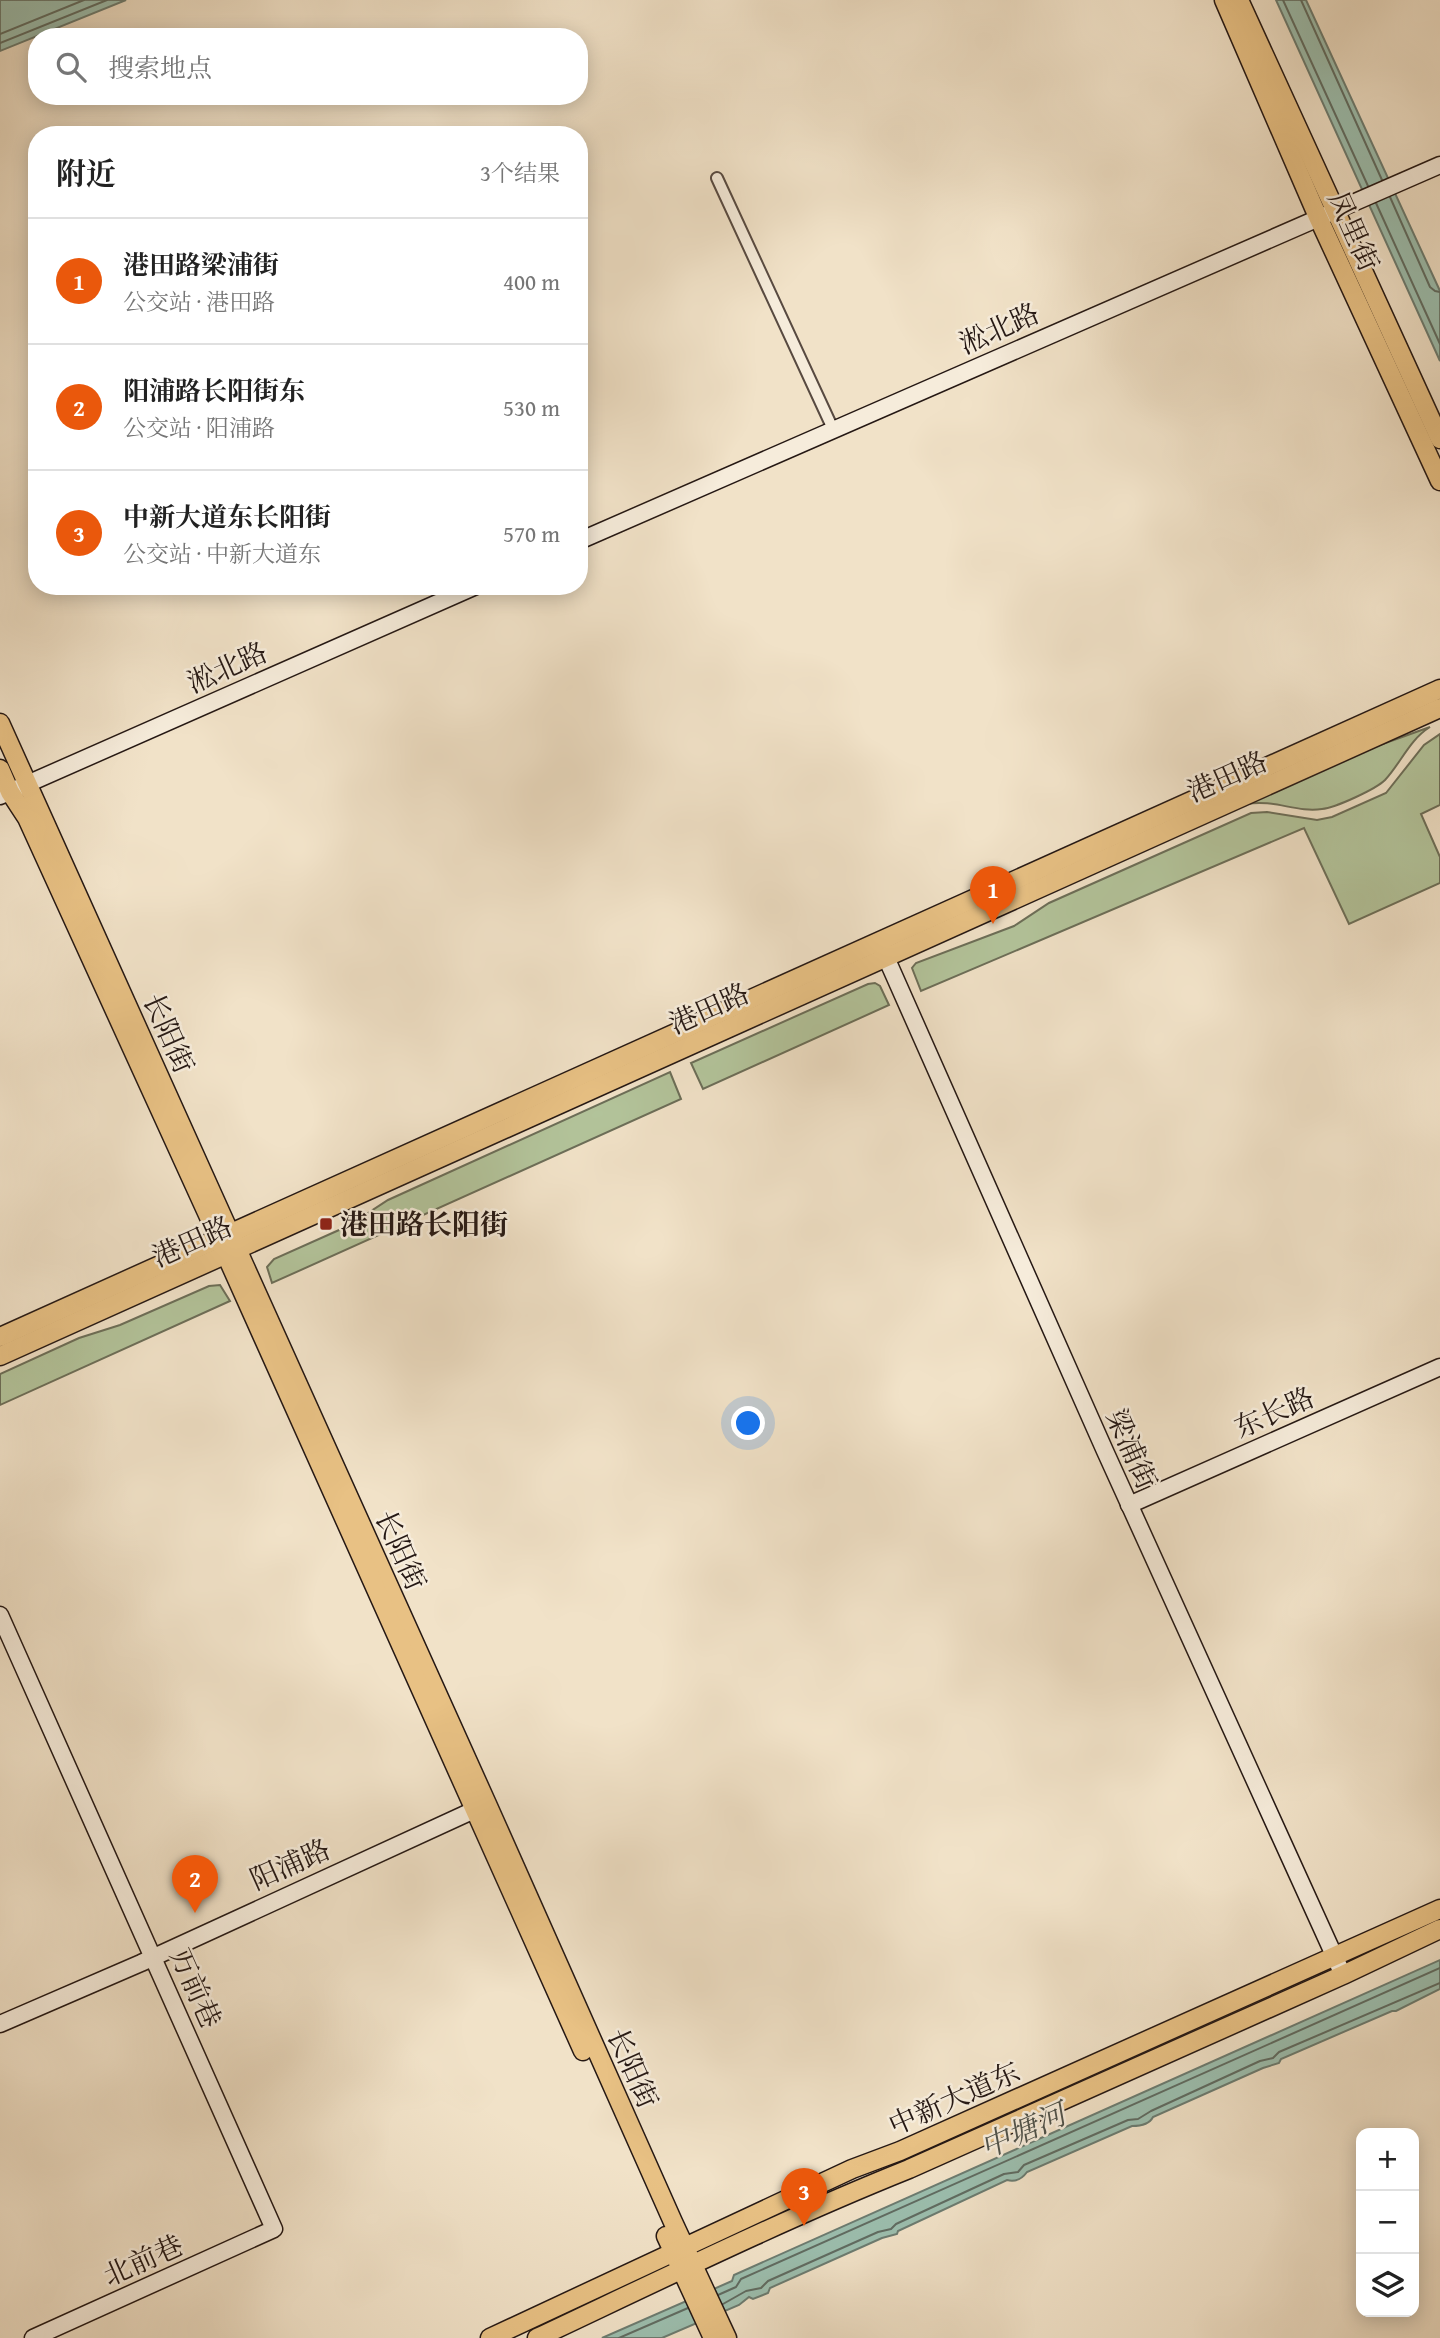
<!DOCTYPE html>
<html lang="zh">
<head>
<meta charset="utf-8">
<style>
	:root { --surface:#fff; --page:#f2f2f2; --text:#222; --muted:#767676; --line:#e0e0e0; --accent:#ea580c }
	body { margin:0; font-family:"Gentium Book Plus","Noto Serif SC",serif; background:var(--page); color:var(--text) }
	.controls { position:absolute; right:21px; bottom:21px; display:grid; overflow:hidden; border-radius:14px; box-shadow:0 4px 18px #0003 }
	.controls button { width:63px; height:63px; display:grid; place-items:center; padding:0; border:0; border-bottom:2px solid var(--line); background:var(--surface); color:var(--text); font:35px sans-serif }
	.you { position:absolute; left:749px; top:1424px; width:24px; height:24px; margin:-18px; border:5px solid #fff; border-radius:50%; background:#1a73e8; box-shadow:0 0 0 10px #1a73e833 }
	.badge { display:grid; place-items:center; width:46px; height:46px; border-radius:50%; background:var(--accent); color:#fff; font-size:23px; font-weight:700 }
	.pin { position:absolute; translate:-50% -58px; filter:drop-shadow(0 2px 4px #0008) }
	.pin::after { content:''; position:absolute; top:37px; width:24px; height:21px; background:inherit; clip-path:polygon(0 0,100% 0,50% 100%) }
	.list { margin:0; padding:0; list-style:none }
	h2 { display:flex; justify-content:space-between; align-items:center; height:91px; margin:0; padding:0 28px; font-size:30px }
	h2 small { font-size:23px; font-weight:400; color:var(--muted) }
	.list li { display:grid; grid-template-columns:46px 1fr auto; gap:21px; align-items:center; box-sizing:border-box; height:126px; padding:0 28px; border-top:2px solid var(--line) }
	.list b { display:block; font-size:26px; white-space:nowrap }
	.list p { margin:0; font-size:23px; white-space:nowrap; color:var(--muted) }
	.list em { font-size:23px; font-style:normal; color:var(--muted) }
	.icon { flex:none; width:38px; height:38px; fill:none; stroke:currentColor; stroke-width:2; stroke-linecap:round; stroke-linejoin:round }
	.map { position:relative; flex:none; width:1440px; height:2338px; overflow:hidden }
	.search { position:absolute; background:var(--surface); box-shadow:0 4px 18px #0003; left:28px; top:28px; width:560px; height:77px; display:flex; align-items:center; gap:18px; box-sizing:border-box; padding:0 24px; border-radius:28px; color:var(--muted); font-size:26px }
	.panel { position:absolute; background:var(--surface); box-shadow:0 4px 18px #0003; left:28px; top:126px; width:560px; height:469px; border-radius:28px }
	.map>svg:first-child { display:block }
	.green { fill:#b3c49b; stroke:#6c6e58; stroke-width:2 }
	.water { fill:#9cbfaf; stroke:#6c7c71; stroke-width:2 }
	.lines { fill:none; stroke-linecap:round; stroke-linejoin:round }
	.shore { stroke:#606c62; stroke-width:2 }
	.street-casing { stroke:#584a41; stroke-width:14 }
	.secondary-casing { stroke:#251814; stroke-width:19 }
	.primary-casing { stroke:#251814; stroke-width:21 }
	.street { stroke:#f6ecdb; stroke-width:10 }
	.secondary { stroke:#f6ecdb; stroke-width:16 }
	.primary { stroke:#e8c184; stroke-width:18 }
	.poi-dot { fill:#8f2418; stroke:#f6ecdb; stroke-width:2.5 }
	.labels { text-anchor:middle; stroke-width:5; stroke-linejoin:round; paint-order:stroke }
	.street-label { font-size:28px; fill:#251814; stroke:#f6ecdb }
	.poi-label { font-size:28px; font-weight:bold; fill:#251814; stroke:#f6ecdb; text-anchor:start }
	.water-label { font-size:30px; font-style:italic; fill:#4f524a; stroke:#f6ecdb }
</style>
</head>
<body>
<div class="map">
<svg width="1440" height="2338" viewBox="0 0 1440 2338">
	<rect width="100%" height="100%" fill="#f1e2c8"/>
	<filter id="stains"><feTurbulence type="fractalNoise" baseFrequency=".00286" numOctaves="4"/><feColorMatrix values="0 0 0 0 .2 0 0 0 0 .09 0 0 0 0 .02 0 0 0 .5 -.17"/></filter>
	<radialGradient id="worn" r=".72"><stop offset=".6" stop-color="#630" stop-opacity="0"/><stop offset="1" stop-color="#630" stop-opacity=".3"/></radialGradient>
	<g class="green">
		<path d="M1430,727c-21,13 -29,36 -45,53 -9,9 -50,28 -63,29 -25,4 -48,-10 -75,-5l130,-58z"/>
		<path d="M1440,734v71l-19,9 19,43v26l-91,41 -45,-96 -383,163 -9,-23 4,-5 98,-37 35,-23 202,-90 16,-1 50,8 15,-3 54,-24 38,-48z"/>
		<path d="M875,983l5,3 9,19 -186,84 -12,-26 177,-79z"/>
		<path d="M670,1072l11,27 -409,184 -5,-16 7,-8 74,-33 40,-26z"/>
		<path d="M220,1285l10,16 -230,104v-31l79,-36 41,-13 89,-39z"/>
	</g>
	<g class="water">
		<path d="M0,0h126l-126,51z"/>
		<path d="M1276,0h30l134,291v70z"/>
		<path d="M1440,1960v29l-44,22h-4l-111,48 -2,4 -16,5 -110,49c-4,8 -14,9 -21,9l-105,46c-5,7 -12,10 -20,8l-109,51 -1,3 -15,4 -112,50 -2,5 -15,6 -4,-2 -10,8 -77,33h-60l130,-57 2,-6z"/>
	</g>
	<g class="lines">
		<g class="shore">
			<path d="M1283,0l85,186"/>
			<path d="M1301,0l81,180"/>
			<path d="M0,34l84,-34"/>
			<path d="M0,43l107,-43"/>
			<path d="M1390,197l40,90 5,4 5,1"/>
			<path d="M1376,203l64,141"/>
			<path d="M718,2295l18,-8 5,-8 699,-311"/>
			<path d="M723,2304l23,-13 15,-3 7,-7 110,-49 13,-3 5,-5 108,-50 14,-2 6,-7 104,-45 10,-1 13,-8 109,-50 13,-3 6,-6 161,-69"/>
			<path d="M619,2338l69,-30"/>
		</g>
		<g class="street-casing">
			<path id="street" d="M717,178l116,251"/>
		</g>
		<g class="secondary-casing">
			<g id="secondary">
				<path d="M579,541l861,-376"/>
				<path d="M0,796l476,-210"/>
				<path d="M881,946l224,505 238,524"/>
				<path d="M1129,1505l311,-138"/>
				<path d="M0,1615l274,614 -241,109"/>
				<path d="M0,2024l141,-61 344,-158"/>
			</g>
		</g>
		<g class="primary-casing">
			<g id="primary">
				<path d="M1224,0l94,217 122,264"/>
				<path d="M1239,0l201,439"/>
				<path d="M0,723l487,1081 186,418 54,116"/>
				<path d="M0,769l10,23 17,26 192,421 364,812"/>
				<path d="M0,1337l1440,-648"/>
				<path d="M0,1356l1440,-648"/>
				<path d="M666,2236l47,102"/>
				<path d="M490,2338l362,-169 48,-18 540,-242"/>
				<path d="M537,2338c123,-58 245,-118 372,-169l434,-194 97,-46"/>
			</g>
		</g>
		<use href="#street" class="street"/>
		<use href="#secondary" class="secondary"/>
		<use href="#primary" class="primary"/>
	</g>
	<rect class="poi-dot" x="319" y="1217" width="14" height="14" rx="3.5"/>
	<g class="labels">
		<g class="street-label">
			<text transform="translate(1354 231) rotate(66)" y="10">凤里街</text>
			<text transform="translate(999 328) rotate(-24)" y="10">淞北路</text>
			<text transform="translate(227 667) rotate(-24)" y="10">淞北路</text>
			<text transform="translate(1227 776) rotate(-24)" y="10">港田路</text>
			<text transform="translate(709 1008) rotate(-24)" y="10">港田路</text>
			<text transform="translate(169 1033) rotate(66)" y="10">长阳街</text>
			<text transform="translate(192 1241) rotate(-24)" y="10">港田路</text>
			<text transform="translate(1274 1412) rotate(-24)" y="10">东长路</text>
			<text transform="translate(1132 1449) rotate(66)" y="10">梁浦街</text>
			<text transform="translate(401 1550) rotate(66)" y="10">长阳街</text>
			<text transform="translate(290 1864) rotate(-24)" y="10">阳浦路</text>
			<text transform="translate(196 1988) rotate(66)" y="10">万前巷</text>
			<text transform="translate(633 2068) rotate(66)" y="10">长阳街</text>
			<text transform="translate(954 2098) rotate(-24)" y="10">中新大道东</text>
			<text transform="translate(143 2260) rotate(-24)" y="10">北前巷</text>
		</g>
		<g class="poi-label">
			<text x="340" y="1234">港田路长阳街</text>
		</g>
		<g class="water-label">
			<text transform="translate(1023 2131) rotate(-24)" y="10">中塘河</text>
		</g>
	</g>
	<rect width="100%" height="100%" filter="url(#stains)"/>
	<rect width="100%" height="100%" fill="url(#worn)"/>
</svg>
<div class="controls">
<button>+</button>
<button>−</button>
<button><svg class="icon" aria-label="layers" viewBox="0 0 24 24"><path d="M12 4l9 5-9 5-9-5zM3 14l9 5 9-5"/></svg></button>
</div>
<div class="you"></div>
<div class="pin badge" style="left:993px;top:924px">1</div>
<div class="pin badge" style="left:195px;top:1913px">2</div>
<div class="pin badge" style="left:804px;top:2226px">3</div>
<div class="search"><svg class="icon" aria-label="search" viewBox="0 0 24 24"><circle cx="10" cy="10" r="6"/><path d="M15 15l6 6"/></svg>搜索地点</div>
<section class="panel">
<h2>附近<small>3个结果</small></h2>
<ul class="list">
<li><span class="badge">1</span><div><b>港田路梁浦街</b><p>公交站 · 港田路</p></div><em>400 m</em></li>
<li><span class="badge">2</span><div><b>阳浦路长阳街东</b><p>公交站 · 阳浦路</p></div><em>530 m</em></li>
<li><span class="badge">3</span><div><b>中新大道东长阳街</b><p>公交站 · 中新大道东</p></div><em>570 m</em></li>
</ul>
</section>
</div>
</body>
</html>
